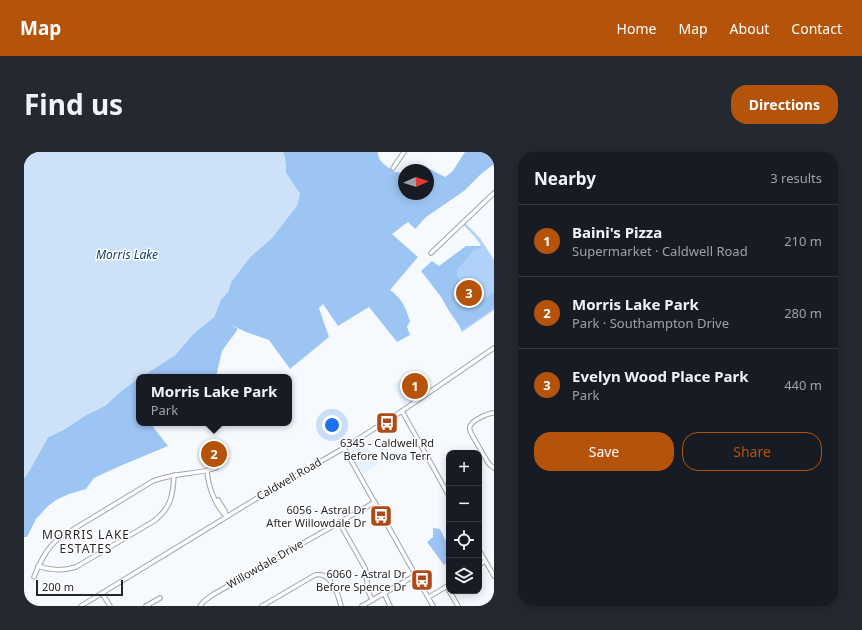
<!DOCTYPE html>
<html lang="en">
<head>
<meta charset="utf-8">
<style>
	:root { --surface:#171b24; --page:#242831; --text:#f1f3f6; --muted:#9ea1a6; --line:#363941; --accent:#b45309 }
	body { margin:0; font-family:"Noto Sans",sans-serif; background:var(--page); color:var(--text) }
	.controls { position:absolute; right:12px; bottom:12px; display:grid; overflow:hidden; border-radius:8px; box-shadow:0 2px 10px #0003 }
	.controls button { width:36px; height:36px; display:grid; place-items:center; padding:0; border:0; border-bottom:1px solid var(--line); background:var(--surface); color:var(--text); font:20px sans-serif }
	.compass { position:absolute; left:374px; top:12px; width:36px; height:36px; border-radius:50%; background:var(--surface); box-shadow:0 2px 10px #0003; rotate:87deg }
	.scale { position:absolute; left:12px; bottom:10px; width:87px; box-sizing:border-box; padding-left:4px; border:2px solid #242628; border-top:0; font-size:11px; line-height:14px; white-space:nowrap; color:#242628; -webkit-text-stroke:3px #fff; paint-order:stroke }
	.you { position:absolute; left:308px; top:273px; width:14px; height:14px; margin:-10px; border:3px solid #fff; border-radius:50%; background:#1a73e8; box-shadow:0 0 0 6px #1a73e833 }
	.badge { display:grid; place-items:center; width:26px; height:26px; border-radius:50%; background:var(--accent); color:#fff; font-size:13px; font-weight:700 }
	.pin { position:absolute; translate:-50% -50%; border:2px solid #fff; box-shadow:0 1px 4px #0006 }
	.popup { position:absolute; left:112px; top:222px; width:156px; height:52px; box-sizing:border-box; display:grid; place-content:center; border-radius:8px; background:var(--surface); filter:drop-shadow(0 1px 3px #0005); font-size:13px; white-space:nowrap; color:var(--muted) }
	.popup b { font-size:15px; color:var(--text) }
	.popup::after { content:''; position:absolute; left:50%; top:100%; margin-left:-8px; border:8px solid transparent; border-top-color:var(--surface) }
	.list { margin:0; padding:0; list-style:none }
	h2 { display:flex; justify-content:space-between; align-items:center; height:52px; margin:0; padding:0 16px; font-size:17px }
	h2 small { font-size:13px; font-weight:400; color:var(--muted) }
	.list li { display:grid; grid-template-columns:26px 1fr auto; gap:12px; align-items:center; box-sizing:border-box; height:72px; padding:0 16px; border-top:1px solid var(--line) }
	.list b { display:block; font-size:15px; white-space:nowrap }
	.list p { margin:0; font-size:13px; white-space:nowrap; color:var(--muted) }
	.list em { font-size:13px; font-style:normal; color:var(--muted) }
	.actions { display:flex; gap:8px; padding:12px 16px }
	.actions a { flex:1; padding:9px 0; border:1px solid var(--accent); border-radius:16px; text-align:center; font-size:14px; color:var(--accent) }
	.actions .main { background:var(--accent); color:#fff }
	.icon { flex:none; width:22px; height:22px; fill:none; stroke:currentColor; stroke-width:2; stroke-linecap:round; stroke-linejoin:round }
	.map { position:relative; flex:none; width:470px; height:454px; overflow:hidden; border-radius:16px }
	header { display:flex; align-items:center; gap:24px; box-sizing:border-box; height:56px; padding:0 20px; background:var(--accent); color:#fff }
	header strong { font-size:19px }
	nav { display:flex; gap:22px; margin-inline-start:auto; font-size:14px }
	.intro { display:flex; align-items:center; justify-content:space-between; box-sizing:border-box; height:96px; padding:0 24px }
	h1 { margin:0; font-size:28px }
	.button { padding:10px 18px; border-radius:16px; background:var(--accent); color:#fff; font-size:14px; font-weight:700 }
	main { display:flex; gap:24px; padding:0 24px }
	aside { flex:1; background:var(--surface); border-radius:16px; box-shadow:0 2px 10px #0003 }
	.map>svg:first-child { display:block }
	.built { fill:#e8f2fe }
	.green { fill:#afd1fa }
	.forest { fill:#9dc5f4 }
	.water { fill:#cde1f9 }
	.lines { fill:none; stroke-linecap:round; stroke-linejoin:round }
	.minor-casing { stroke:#a0a4aa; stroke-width:5.5 }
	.minor { stroke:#fff; stroke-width:3.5 }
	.labels { text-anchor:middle; stroke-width:3; stroke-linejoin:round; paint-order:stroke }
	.poi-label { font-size:11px; fill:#242628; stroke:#fff; text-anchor:end }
	.street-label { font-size:11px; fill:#242628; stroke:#fff }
	.water-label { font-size:12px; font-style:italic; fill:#0c4075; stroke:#fff }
	.neighbourhood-label { font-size:12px; letter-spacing:1px; fill:#242628; stroke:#fff }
</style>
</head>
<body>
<header>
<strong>Map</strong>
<nav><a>Home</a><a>Map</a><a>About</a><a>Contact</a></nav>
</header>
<div class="intro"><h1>Find us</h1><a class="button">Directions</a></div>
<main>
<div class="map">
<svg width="470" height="454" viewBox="0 0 470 454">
	<rect width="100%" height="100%" fill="#f6fafe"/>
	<g class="built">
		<path d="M380,225l5,8 8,-5 8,13 -21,13 -12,-21z"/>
		<path d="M339,289l16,23 -16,10 -15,-24z"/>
	</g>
	<path class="green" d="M441,71l15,15 14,22v50l-32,22 -25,-56 44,-31 -6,-8 -12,-13z"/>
	<g class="forest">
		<path d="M259,0h95c-1,9 9,14 15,19l2,1 9,1v21h24v-24h-10l6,-4 21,11 7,-5 13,-20h29v12l-13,10 -17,17 -38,26 -11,12 -7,-7 -16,12 26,23 -28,33c13,10 15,16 20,31l-3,6 3,8 -13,7 -28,-35 -31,19 -15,-22 -4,4 10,29 -39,32 -21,-29 -23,-8 -17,-8 9,5 -16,22 -6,26h-75l34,-22 19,-22 20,-16 7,-18 7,-7 3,-10 19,-25 22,-19 28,-44 -14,-21 -1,-15z"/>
		<path d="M442,94h17l-10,5 -16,19v6l18,27 5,-2 14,-9v16l-32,22 -13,-19 -8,-14 -20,-26 11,-10 7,5z"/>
		<path d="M115,226v45h11l18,23 -48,20 -26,12 -8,11 -17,5 -13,6 -8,6 -12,13 -9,18h-3v-59l3,-4 21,-37 15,-7 20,-13z"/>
		<path d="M409,376l7,1 9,18v13l-5,5 -17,-23 6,-5z"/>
	</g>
	<path class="water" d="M0,0h259l2,6 1,15 14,21 -3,12 -25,32 -22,19 -19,25 -3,10 -7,7 -7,18 -20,16 -19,22 -34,22h-2v1l-15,11 -19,17 -22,11 -20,13 -15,7 -17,31 -7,10z"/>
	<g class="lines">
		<g class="minor-casing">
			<g id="minor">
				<path d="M369,16l11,-16"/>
				<path d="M407,101l63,-60"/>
				<path d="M378,259l47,85"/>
				<path d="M470,261c-6,0 -21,7 -24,13 -1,3 0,4 1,7l16,28 3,4 4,3"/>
				<path d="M320,296l89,158"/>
				<path d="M183,319c1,14 8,35 19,45"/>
				<path d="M194,348l7,11 1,4"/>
				<path d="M315,370l26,46c4,12 -1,21 8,32"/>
				<path d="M455,398l15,26"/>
				<path d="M455,413l6,-4"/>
				<path d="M14,414c14,5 25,5 38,1l78,-46c17,-13 19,-26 20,-46"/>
				<path d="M10,425c6,-15 12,-28 25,-39l94,-57c22,-9 42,-6 63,-13"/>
				<path d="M423,435l11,19"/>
				<path d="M78,441l8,13"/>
				<path d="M360,441l6,13"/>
				<path d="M405,445l20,-12"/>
				<path d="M57,454l173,-106 90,-52 58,-37 92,-63"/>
				<path d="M122,454l14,-8"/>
				<path d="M176,454l4,-5 10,-7 161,-92"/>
				<path d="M238,454l53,-31c16,-4 23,19 26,31"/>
				<path d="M338,454l54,-31"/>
			</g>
		</g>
		<use href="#minor" class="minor"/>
	</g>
	<defs>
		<g id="bus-square" transform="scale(1.15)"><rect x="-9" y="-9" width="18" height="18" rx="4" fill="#ae4a17" stroke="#fff"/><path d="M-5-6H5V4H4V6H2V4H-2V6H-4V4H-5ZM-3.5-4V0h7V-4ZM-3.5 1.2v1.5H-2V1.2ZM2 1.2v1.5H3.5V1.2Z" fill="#fff"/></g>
	</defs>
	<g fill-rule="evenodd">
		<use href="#bus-square" x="363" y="271"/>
		<use href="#bus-square" x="357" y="364"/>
		<use href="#bus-square" x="398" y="428"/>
	</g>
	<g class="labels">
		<g class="poi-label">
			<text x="363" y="295" text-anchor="middle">6345 - Caldwell Rd<tspan x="363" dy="13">Before Nova Terr</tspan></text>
			<text x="342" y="362">6056 - Astral Dr<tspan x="342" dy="13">After Willowdale Dr</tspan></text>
			<text x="382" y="426">6060 - Astral Dr<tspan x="382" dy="13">Before Spence Dr</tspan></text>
		</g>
		<g class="street-label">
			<text transform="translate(265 327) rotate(-30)" y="4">Caldwell Road</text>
			<text transform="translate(241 412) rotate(-30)" y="4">Willowdale Drive</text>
		</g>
		<g class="water-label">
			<text x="103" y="107">Morris Lake</text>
		</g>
		<g class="neighbourhood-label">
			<text x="62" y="387">MORRIS LAKE<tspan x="62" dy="14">ESTATES</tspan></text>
		</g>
	</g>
</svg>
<div class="controls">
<button>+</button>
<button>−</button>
<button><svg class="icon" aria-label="locate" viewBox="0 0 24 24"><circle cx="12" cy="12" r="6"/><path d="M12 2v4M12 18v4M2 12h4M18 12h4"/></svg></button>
<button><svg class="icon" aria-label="layers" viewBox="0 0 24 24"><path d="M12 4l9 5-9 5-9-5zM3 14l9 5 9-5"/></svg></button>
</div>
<svg class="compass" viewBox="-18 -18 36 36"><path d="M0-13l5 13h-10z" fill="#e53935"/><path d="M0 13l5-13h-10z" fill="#9ea1a6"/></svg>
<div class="scale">200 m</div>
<div class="you"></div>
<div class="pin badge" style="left:391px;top:234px">1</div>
<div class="pin badge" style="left:190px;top:302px">2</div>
<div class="popup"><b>Morris Lake Park</b>Park</div>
<div class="pin badge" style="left:445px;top:141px">3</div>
</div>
<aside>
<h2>Nearby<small>3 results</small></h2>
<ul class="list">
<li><span class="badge">1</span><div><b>Baini's Pizza</b><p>Supermarket · Caldwell Road</p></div><em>210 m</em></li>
<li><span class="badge">2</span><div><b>Morris Lake Park</b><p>Park · Southampton Drive</p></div><em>280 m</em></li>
<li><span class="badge">3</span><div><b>Evelyn Wood Place Park</b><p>Park</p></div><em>440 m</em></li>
</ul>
<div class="actions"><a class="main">Save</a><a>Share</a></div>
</aside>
</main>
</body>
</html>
